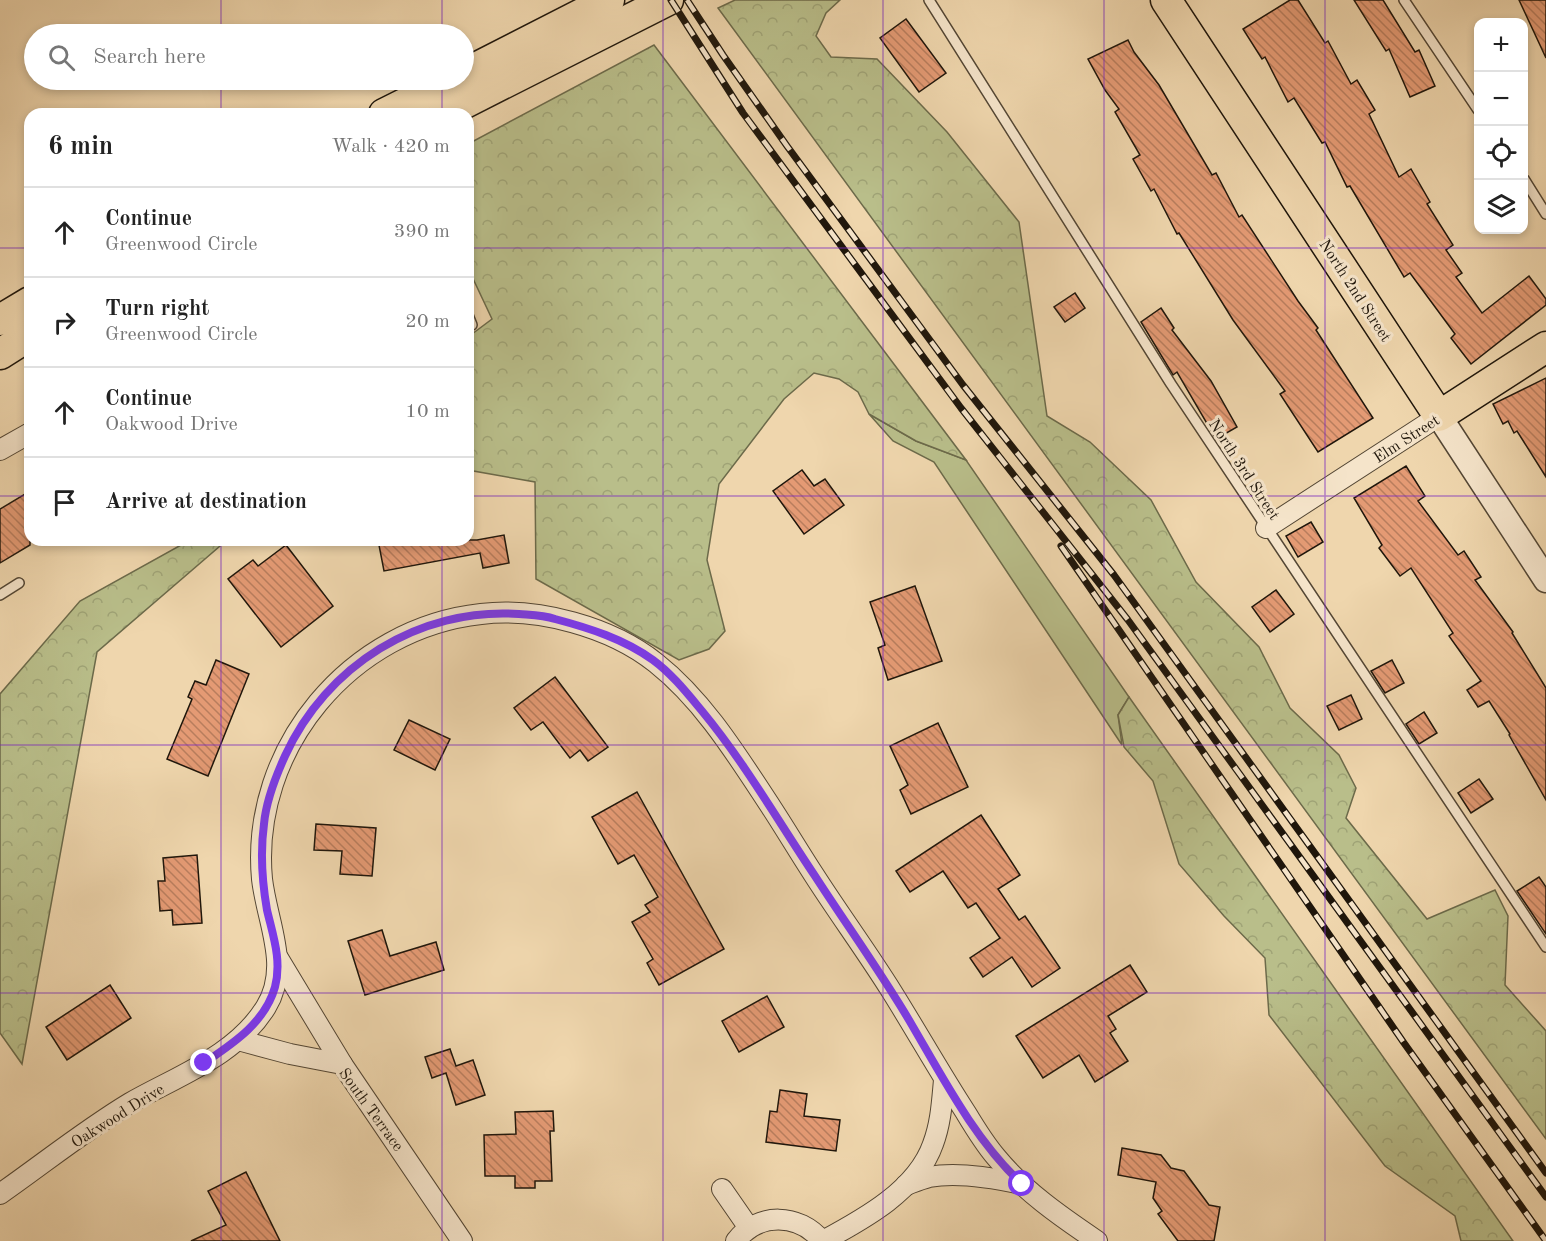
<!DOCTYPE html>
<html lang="en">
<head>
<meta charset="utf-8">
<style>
	:root { --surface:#fff; --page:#f6f6f6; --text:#222; --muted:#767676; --line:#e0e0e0 }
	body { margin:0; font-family:"Old Standard TT",serif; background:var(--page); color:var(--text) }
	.controls { position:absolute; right:18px; top:18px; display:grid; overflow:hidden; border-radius:12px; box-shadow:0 3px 9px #0003 }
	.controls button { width:54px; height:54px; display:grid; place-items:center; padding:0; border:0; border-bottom:2px solid var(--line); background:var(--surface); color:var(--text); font:30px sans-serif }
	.stop { position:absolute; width:18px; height:18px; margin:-14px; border:4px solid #7c3aed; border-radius:50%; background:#fff }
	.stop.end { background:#7c3aed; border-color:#fff; box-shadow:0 2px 6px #0008 }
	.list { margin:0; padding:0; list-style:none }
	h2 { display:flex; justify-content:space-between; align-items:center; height:78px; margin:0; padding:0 24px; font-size:26px }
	h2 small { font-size:20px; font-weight:400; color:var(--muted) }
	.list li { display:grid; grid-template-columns:39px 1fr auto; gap:18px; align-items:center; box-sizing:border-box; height:90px; padding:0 24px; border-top:2px solid var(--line) }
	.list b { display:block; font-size:22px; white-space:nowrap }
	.list p { margin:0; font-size:20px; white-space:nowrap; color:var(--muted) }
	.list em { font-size:20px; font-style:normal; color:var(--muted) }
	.icon { flex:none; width:33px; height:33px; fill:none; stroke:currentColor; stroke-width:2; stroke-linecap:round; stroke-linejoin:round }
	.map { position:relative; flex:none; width:1546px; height:1241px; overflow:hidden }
	.search { position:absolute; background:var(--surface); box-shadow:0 3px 9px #0003; left:24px; top:24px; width:450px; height:66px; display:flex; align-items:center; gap:15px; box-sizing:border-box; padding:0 21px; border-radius:33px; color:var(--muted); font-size:22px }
	.panel { position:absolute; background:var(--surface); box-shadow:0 3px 9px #0003; left:24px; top:108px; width:450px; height:438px; border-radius:18px }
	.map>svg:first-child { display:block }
	.grass { fill:#b9be8a; stroke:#6c6a4a; stroke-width:1.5 }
	.forest { fill:url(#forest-crowns); stroke:#6c6a4a; stroke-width:1.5 }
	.building { fill:url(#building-back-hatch); stroke:#1f160b; stroke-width:1.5 }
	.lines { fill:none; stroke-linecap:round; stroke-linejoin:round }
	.service-casing { stroke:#534634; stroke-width:12 }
	.minor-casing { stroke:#534634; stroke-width:22 }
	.tertiary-casing { stroke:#534634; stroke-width:27 }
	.primary-casing { stroke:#1f160b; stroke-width:33 }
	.service { stroke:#f5e4ca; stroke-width:9 }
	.minor { stroke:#f5e4ca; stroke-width:20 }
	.tertiary { stroke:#f5e4ca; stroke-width:24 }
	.primary { stroke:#efd6ad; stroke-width:30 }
	.rail-casing { stroke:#1f160b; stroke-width:7 }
	.rail { stroke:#f5e4ca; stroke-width:4.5; stroke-dasharray:14; stroke-linecap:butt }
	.route { stroke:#7c3aed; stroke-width:8 }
	.grid { fill:none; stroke:#7b2cbf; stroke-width:1.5; stroke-opacity:0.55 }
	.labels { text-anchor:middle; stroke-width:6; stroke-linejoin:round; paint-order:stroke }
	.street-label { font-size:16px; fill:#1f160b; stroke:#f5e4ca }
</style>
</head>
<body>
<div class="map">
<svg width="1546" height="1241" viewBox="0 0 1546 1241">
	<defs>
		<pattern id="forest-crowns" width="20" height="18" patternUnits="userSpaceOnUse" patternTransform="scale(1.5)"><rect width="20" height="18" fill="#b9be8a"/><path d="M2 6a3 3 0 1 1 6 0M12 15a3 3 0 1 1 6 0" fill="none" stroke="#9fa376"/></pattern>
		<pattern id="building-back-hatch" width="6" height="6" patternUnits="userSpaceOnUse" patternTransform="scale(1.5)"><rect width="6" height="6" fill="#e49a74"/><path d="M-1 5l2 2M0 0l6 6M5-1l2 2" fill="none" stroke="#b87d5d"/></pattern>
	</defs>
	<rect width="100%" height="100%" fill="#efd6ad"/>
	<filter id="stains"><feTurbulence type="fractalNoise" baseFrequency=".00333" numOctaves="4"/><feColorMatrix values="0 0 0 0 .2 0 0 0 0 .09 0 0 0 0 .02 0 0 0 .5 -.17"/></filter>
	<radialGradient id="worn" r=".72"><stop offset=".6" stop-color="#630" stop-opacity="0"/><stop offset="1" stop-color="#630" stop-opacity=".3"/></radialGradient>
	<path class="grass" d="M869,414l47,27 50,19 163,237 -11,18 4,30 -188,-283 -41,-21z"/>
	<g class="forest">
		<path d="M735,0h105l-14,13 -10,23 15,21 46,2 70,73 72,90 28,194 43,26 61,58 45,82 63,65 31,61 49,47 17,33 -10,30 81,101 68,-29 13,26 -3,69 41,46v108l-828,-1131z"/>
		<path d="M654,45l312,415 -50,-19 -47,-27 -11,-22 -19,-13 -25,-6 -30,26 -65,85 -12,76 18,71 -16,18 -30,11 -143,-81 -1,-97 -67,-12v-133l24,-18 -24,-51v-124z"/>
		<path d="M190,540h37l-130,112 -75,412 -22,-31v-339l80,-93z"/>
		<path d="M1129,697l384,544h-52l-6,-25 -70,-50 -116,-151 -4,-57 -41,-42 -45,-52 -26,-83 -29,-34 -6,-32z"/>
	</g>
	<g class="building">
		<path d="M1290,0h8l27,43 3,-2 23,43 6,-4 18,30 -6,4 30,63 12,-8 19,33 -3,2 26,41 -7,5 16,23 -6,4 26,36 47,-37 17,23v6l-75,59 -20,-26 4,-4 -45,-61 -6,4 -54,-91 -3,1 -22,-45 -3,1 -28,-45 -6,4 -23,-45 -3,2 -19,-30z"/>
		<path d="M1354,0h29l32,52 4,-2 16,36 -25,11 -21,-48 -3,2z"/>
		<path d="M1519,0h27v58z"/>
		<path d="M906,19l40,54 -27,19 -39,-54z"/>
		<path d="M1128,40l6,12 25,33 53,90 4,-2 23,44 3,-2 56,86 20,27 -2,2 57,88 -55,34 -38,-58 5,-3 -52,-71 -54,-87 -2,1 -23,-45 -3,2 -18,-32 7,-4 -25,-43 4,-3 -14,-19 -17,-31z"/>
		<path d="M1075,293l10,15 -20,14 -11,-15z"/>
		<path d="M1161,308l13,20 -2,2 39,51 26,46 -21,12 -39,-67 -4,3 -32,-53z"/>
		<path d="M1546,378v99l-29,-46 -3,2 -6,-12 -5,3 -10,-20z"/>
		<path d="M1406,466l19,30 -7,5 40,54 6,-4 17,26 -6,3 38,52 -1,1 34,55v112l-37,-65 1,-1 -21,-33 -11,6 -11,-17 14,-9 -32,-45 4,-3 -42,-65 -11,8 -21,-28 3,-3 -28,-47z"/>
		<path d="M802,470l12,16 11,-7 19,26 -40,29 -31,-43z"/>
		<path d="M30,491v54l-30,18v-54z"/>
		<path d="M1311,522l12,20 -25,15 -12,-21z"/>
		<path d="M504,535l5,28 -26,5 -3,-15 -96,18 -6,-31h99z"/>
		<path d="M286,545l47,61 -52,41 -53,-68 25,-19 5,6z"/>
		<path d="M915,586l27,75 -54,19 -10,-32 7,-3 -15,-43z"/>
		<path d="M1276,590l18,24 -24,18 -18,-25z"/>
		<path d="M216,660l33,14 -41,102 -41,-17 25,-60 -4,-2 7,-16 11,4z"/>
		<path d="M1392,660l12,23 -19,10 -14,-22z"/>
		<path d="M555,677l53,70 -20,14 -8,-11 -10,8 -27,-36 -12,8 -17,-22z"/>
		<path d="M1351,695l11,24 -23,11 -12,-24z"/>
		<path d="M1424,712l13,21 -18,11 -13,-20z"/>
		<path d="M409,720l41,19 -15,31 -41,-20z"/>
		<path d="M938,723l30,64 -57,27 -11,-24 8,-5 -18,-39z"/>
		<path d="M1479,779l14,20 -22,14 -13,-20z"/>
		<path d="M637,792l87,157 -65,36 -12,-22 6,-4 -21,-37 18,-10 -5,-7 13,-8 -24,-42 -16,9 -26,-47z"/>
		<path d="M981,815l39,60 -22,14 21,31 6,-4 35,52 -28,19 -20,-30 -29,20 -13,-19 30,-20 -24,-35 -8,5 -25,-37 -33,21 -14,-21z"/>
		<path d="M316,824l60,4 -4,48 -32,-2 2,-23 -28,-1z"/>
		<path d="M197,855l5,68 -29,2 -1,-15 -12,1 -2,-30h7l-2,-23z"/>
		<path d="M1539,877l7,10v47l-29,-43z"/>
		<path d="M382,930l8,26 46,-14 8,28 -79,25 -17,-54z"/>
		<path d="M1130,965l17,27 -39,24 8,13 -6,4 18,28 -33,21 -16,-27 -36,23 -27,-42z"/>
		<path d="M110,985l21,33 -64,42 -21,-33z"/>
		<path d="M767,996l17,31 -45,25 -17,-31z"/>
		<path d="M450,1049l6,17 17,-6 12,35 -29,10 -10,-32 -14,5 -7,-21z"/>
		<path d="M780,1090l27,4 -3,22 36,4 -4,31 -70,-9 4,-31 7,1z"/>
		<path d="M553,1111l1,20h-4l2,50h-17v7h-20v-12h-30l-1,-41 32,-1 -1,-22z"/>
		<path d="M1122,1148l39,7 10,13 13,3 25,34 11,2 -6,34h-36l-20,-27 4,-3 -9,-13 3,-16 -38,-7z"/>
		<path d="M246,1172l34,69h-89l35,-16 -18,-34z"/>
	</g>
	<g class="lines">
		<g class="service-casing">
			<g id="service">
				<path d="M929,0l242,384 375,563"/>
				<path d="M1404,0l74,110"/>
				<path d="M1524,179l22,35"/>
				<path d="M468,315l4,10"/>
				<path d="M0,595l19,-12"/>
			</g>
		</g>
		<g class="minor-casing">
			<g id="minor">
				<path d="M0,450l30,-17"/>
				<path d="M1266,528l173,-112"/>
				<path d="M278,958l64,106"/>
				<path d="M238,1040l52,14 52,10 120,177"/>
				<path d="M906,1185c8,-3 15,-6 23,-8 27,-5 65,1 92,7"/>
				<path d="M722,1189l27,39"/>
				<path d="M0,1194c43,-30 85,-64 130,-91 47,-27 106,-47 136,-96 25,-41 1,-84 -4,-128 -12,-131 89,-251 219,-265 57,-7 130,13 175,49 48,38 82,94 115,144 15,23 28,45 43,68 25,39 53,77 78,117 25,40 48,81 74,121 9,15 18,30 30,44 28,34 64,59 101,84"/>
				<path d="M736,1241c22,-29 63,-28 86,0"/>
				<path d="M823,1241c41,-22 94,-51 110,-97 8,-21 9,-43 11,-64"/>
			</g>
		</g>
		<g class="tertiary-casing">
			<path id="tertiary" d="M1439,416l107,164"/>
		</g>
		<g class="primary-casing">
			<g id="primary">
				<path d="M1166,0l273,416 107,-69"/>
				<path d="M464,74l145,-74"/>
				<path d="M384,114l68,-34"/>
				<path d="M443,114l225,-114"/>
				<path d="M0,320l30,-18"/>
				<path d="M0,354l30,-19"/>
			</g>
		</g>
		<use href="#service" class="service"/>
		<use href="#minor" class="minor"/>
		<use href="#tertiary" class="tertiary"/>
		<use href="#primary" class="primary"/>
		<g class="rail-casing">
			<g id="rail">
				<path d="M671,0l72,113 218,295 167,212 418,577"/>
				<path d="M687,0l36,55 64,91 176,239 151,190 432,598"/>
				<path d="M1061,546l343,497 142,198"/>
			</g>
		</g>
		<use href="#rail" class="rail"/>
	</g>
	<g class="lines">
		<path class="route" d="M204,1063c28,-19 61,-40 71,-76 7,-27 -2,-51 -8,-77 -5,-29 -7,-57 -3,-86 2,-23 11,-46 21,-68 41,-90 134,-149 234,-142 12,1 24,1 36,5 34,9 69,20 98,41 19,14 34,33 49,51 43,52 76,110 113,165 31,48 65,95 94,144 33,56 65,119 113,164"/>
	</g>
	<path class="grid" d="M221,0v34M442,0v34M663,0v1241M883,0v1241M1104,0v1241M1325,0v1241M221,80v34M442,80v34M0,248h30M468,248h1078M0,496h30M468,496h1078M221,540v701M442,540v701M0,745h1546M0,993h1546"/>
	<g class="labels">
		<g class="street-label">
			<text transform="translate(1356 290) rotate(57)" y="6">North 2nd Street</text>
			<text transform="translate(1406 438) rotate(-33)" y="6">Elm Street</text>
			<text transform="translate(1245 469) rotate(57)" y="6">North 3rd Street</text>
			<text transform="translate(372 1109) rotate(54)" y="6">South Terrace</text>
			<text transform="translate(117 1115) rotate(-32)" y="6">Oakwood Drive</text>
		</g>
	</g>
	<rect width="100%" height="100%" filter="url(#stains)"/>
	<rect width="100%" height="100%" fill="url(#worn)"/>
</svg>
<div class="controls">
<button>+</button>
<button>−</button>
<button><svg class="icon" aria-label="locate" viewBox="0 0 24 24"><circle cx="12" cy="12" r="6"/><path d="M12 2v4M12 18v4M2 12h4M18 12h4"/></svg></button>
<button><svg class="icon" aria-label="layers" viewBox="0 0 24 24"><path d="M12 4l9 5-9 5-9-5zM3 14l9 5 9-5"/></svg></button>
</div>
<div class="stop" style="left:1022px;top:1184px"></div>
<div class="stop end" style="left:204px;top:1063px"></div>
<div class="search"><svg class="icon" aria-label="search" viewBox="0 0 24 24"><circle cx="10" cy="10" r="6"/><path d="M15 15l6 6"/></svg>Search here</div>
<section class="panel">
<h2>6 min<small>Walk · 420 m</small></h2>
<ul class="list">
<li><svg class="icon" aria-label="ahead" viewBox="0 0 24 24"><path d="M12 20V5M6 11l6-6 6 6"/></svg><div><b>Continue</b><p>Greenwood Circle</p></div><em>390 m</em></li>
<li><svg class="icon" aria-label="right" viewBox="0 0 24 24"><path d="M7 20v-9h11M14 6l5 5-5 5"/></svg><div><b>Turn right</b><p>Greenwood Circle</p></div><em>20 m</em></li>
<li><svg class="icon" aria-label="ahead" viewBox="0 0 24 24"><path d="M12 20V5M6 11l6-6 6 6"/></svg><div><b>Continue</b><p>Oakwood Drive</p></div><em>10 m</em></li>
<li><svg class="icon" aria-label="arrive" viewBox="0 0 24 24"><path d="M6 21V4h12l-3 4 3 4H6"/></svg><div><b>Arrive at destination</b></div></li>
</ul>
</section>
</div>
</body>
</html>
